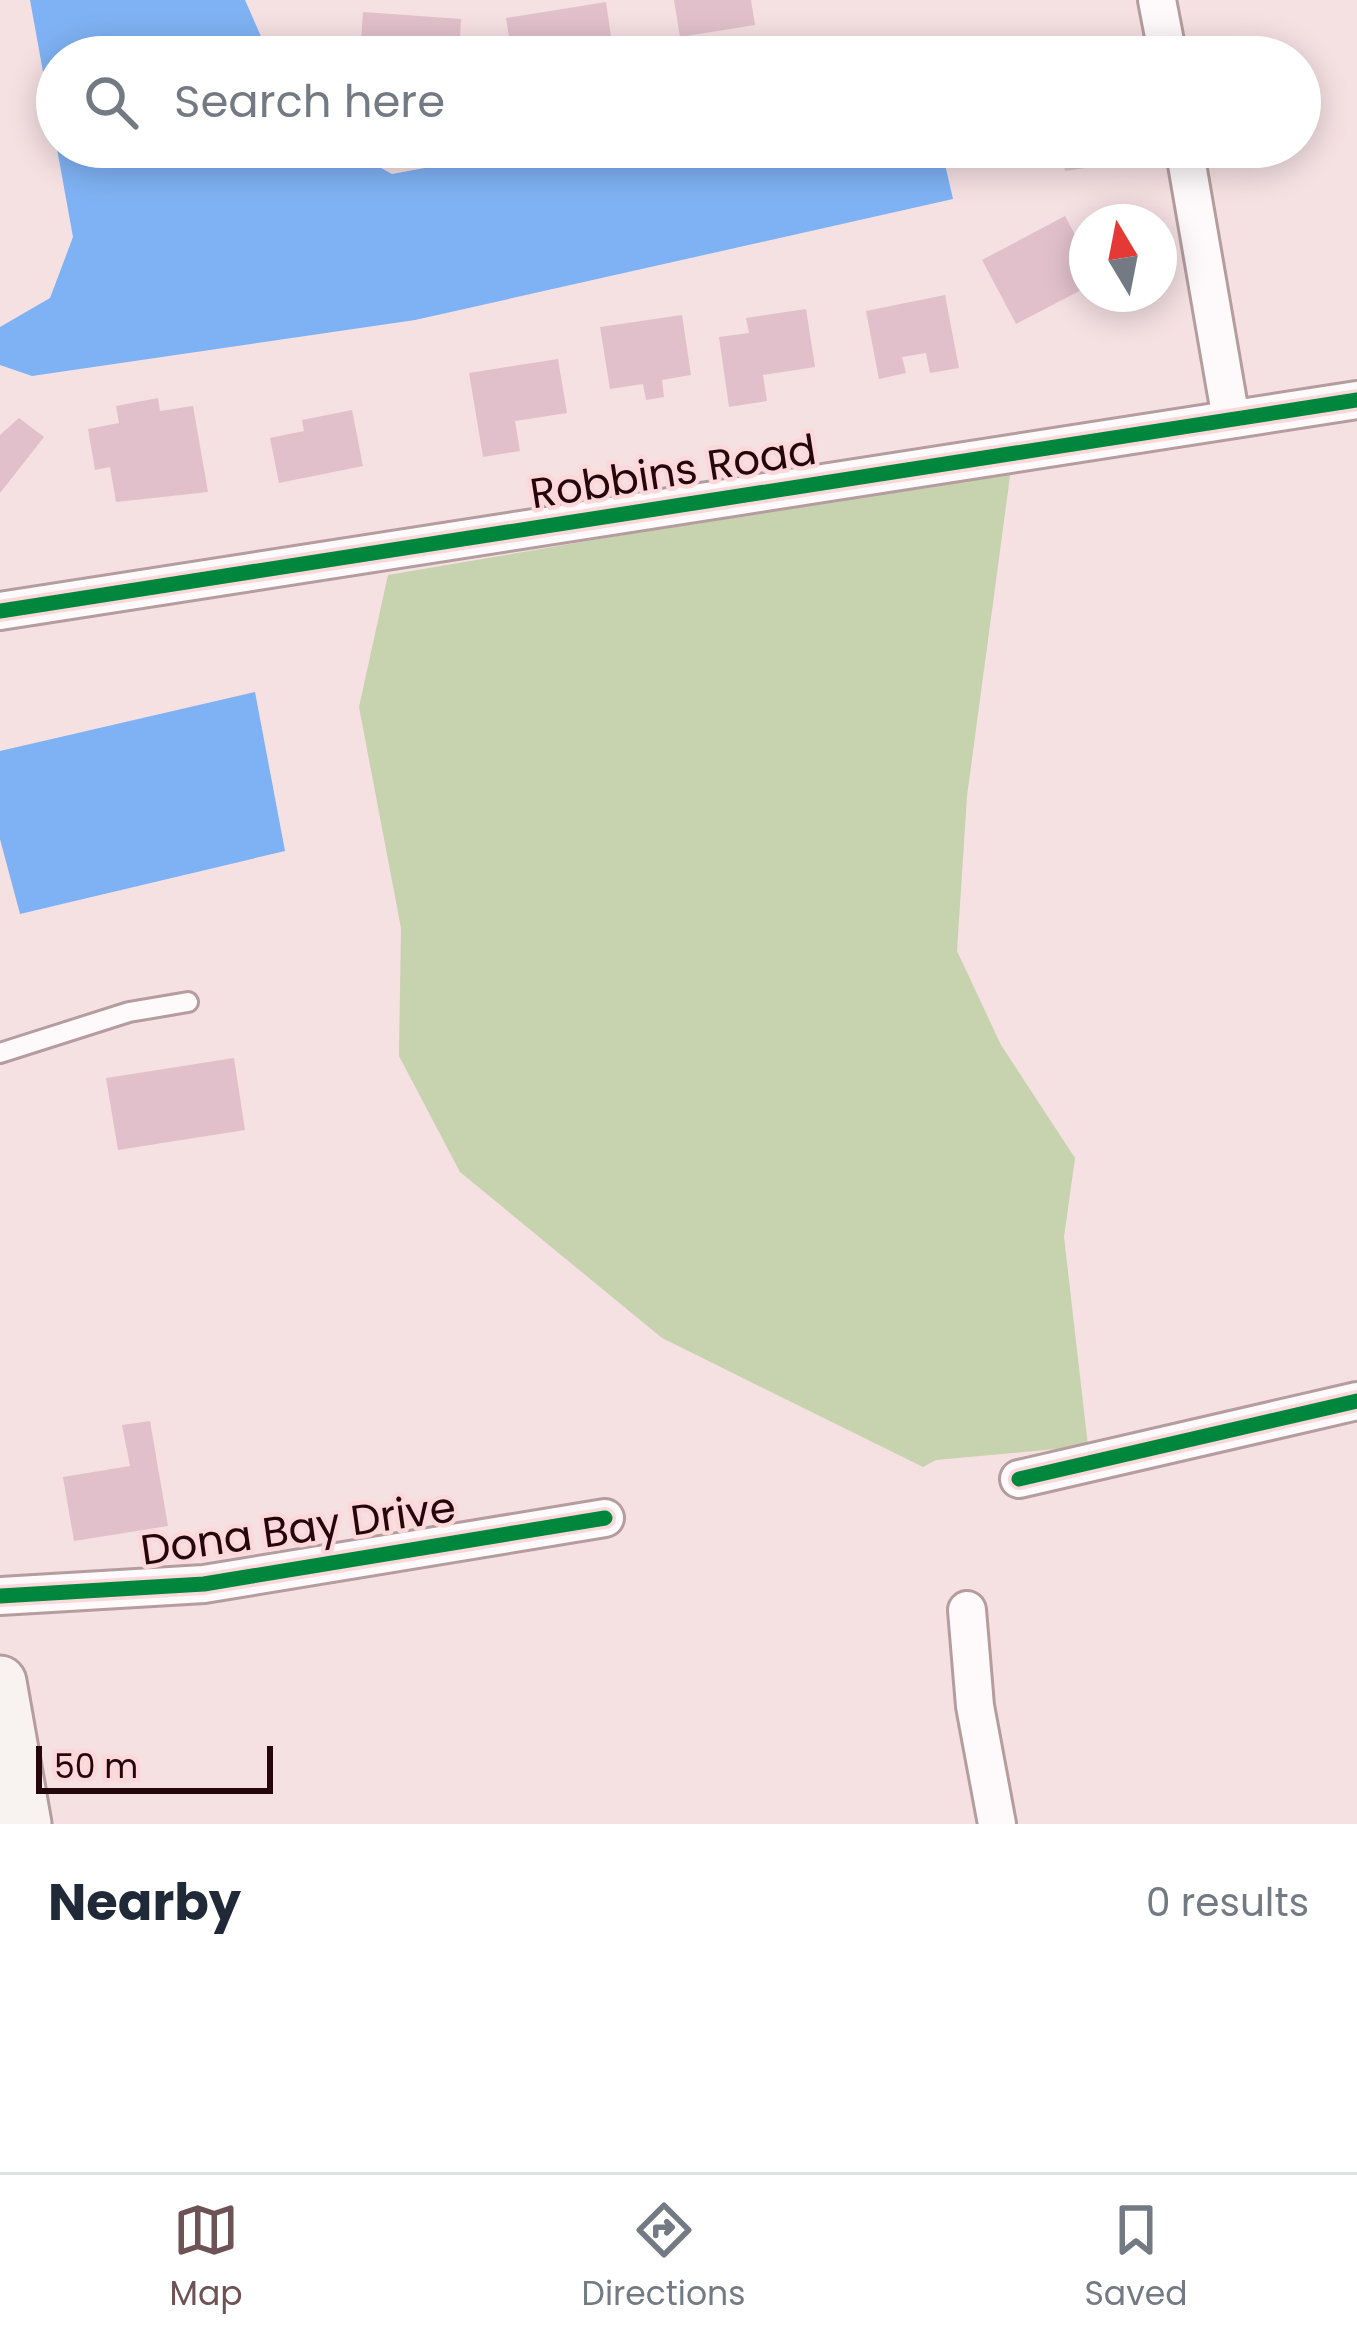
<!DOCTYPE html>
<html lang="en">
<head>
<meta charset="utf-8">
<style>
	:root { --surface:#fff; --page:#f6f6f7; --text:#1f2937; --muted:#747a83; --line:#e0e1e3; --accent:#6d5256 }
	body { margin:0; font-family:Poppins,sans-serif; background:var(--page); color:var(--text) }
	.compass { position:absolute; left:1069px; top:204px; width:108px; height:108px; border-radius:50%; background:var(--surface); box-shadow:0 6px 30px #0003; rotate:350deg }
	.scale { position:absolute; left:36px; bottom:30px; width:237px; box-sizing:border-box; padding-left:12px; border:6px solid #24060b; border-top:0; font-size:33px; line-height:42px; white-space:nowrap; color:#24060b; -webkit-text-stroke:9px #fdd8db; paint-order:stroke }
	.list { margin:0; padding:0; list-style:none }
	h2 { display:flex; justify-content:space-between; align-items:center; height:156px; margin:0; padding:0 48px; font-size:51px }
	h2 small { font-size:39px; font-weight:400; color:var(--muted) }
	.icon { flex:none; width:66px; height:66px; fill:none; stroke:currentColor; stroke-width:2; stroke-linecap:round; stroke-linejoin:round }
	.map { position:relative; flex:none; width:1357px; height:1824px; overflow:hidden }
	.search { position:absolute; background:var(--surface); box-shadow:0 6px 30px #0003; left:36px; right:36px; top:36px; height:132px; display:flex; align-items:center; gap:30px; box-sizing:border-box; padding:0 42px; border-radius:66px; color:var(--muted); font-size:45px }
	.sheet { height:348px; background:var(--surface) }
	nav { display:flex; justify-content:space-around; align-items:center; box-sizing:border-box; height:168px; border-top:3px solid var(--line); background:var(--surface); font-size:33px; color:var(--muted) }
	nav a { display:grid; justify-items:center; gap:6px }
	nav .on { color:var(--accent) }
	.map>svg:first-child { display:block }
	.green { fill:#c7d2af }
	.water { fill:#7fb2f4 }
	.building { fill:#e1c0cb }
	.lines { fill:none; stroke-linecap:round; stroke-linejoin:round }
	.lane-casing { stroke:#b49c9f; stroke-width:24 }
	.street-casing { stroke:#b49c9f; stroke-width:42 }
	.secondary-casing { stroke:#b49c9f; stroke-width:57 }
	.lane { stroke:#fefafb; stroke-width:18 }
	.street { stroke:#fefafb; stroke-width:36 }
	.secondary { stroke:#f8f3f0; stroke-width:51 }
	.cycleway-casing { stroke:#fdd8db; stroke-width:22 }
	.cycleway { stroke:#00873e; stroke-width:15 }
	.labels { text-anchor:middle; stroke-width:9; stroke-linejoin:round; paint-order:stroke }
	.street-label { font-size:42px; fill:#24060b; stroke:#fdd8db }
</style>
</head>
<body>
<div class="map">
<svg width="1357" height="1824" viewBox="0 0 1357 1824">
	<rect width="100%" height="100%" fill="#f5e0e2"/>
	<path class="green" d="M1011,469l-44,327 -10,155 44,94 74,113 -11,79 24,209 -152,14 -13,7 -261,-129 -202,-166 -61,-116 2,-128 -42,-221 29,-132z"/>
	<g class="water">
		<path d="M30,0h215l25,57h-213v90h286l49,27 147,-27h402l12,52 -538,121 -383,56 -32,-11v-38l50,-29 23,-61z"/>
		<path d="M255,692l30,159 -265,63 -20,-75v-88z"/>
	</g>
	<g class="building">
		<path d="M674,0h77l4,25 -75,12z"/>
		<path d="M606,2l8,55h-102l-6,-39z"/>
		<path d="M363,12l98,7 -2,38h-99z"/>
		<path d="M1061,147h42l3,18 -41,6z"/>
		<path d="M1065,216l22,41v30l-71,37 -34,-64z"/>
		<path d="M945,295l14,73 -29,5 -4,-20 -24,4 4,16 -27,6 -13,-68z"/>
		<path d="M806,309l9,58 -52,8 4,26 -38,6 -10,-70 30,-4 -3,-15z"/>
		<path d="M682,315l9,60 -29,5 2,17 -18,3 -3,-16 -33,5 -10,-62z"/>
		<path d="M558,359l9,54 -52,8 5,30 -37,6 -14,-84z"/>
		<path d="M158,398l2,13 33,-5 15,86 -92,10 -6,-35 -15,3 -7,-41 31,-6 -3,-17z"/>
		<path d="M352,410l11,56 -84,17 -9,-45 34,-7 -2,-11z"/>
		<path d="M19,418l25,19 -44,56v-58z"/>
		<path d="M234,1058l11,72 -127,20 -12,-72z"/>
		<path d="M150,1421l18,105 -94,15 -11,-64 67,-11 -8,-41z"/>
	</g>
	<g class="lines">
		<g class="lane-casing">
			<path id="lane" d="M0,1053l129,-41 59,-10"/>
		</g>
		<g class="street-casing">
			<g id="street">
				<path d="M1157,0l11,57"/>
				<path d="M1184,147l47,272"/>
				<path d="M0,611l1357,-211"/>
				<path d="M1019,1479l338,-78"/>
				<path d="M0,1596l204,-12 401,-66"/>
				<path d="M967,1610l8,96 22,118"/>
			</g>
		</g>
		<g class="secondary-casing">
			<path id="secondary" d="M0,1682l25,142"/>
		</g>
		<use href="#lane" class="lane"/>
		<use href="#street" class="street"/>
		<use href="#secondary" class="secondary"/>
		<g class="cycleway-casing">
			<g id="cycleway">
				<path d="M0,611l1357,-211"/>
				<path d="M1019,1479l338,-78"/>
				<path d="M0,1596l204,-12 401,-66"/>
			</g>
		</g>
		<use href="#cycleway" class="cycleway"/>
	</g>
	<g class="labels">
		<g class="street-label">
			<text transform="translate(673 471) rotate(-9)" y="15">Robbins Road</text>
			<text transform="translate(298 1528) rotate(-8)" y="15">Dona Bay Drive</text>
		</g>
	</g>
</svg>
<svg class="compass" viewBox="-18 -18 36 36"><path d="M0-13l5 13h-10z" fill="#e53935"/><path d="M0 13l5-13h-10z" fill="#747a83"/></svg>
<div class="scale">50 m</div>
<div class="search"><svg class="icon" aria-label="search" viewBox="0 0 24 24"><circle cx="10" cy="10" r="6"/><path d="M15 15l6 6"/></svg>Search here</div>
</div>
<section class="sheet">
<h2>Nearby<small>0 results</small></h2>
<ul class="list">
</ul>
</section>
<nav>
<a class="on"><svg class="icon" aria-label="map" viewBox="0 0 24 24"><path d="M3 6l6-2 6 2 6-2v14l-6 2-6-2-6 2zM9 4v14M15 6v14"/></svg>Map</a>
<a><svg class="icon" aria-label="directions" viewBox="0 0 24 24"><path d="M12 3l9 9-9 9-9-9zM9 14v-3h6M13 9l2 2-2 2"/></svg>Directions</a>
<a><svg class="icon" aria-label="saved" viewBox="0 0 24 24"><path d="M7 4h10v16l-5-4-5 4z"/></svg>Saved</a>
</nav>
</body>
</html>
